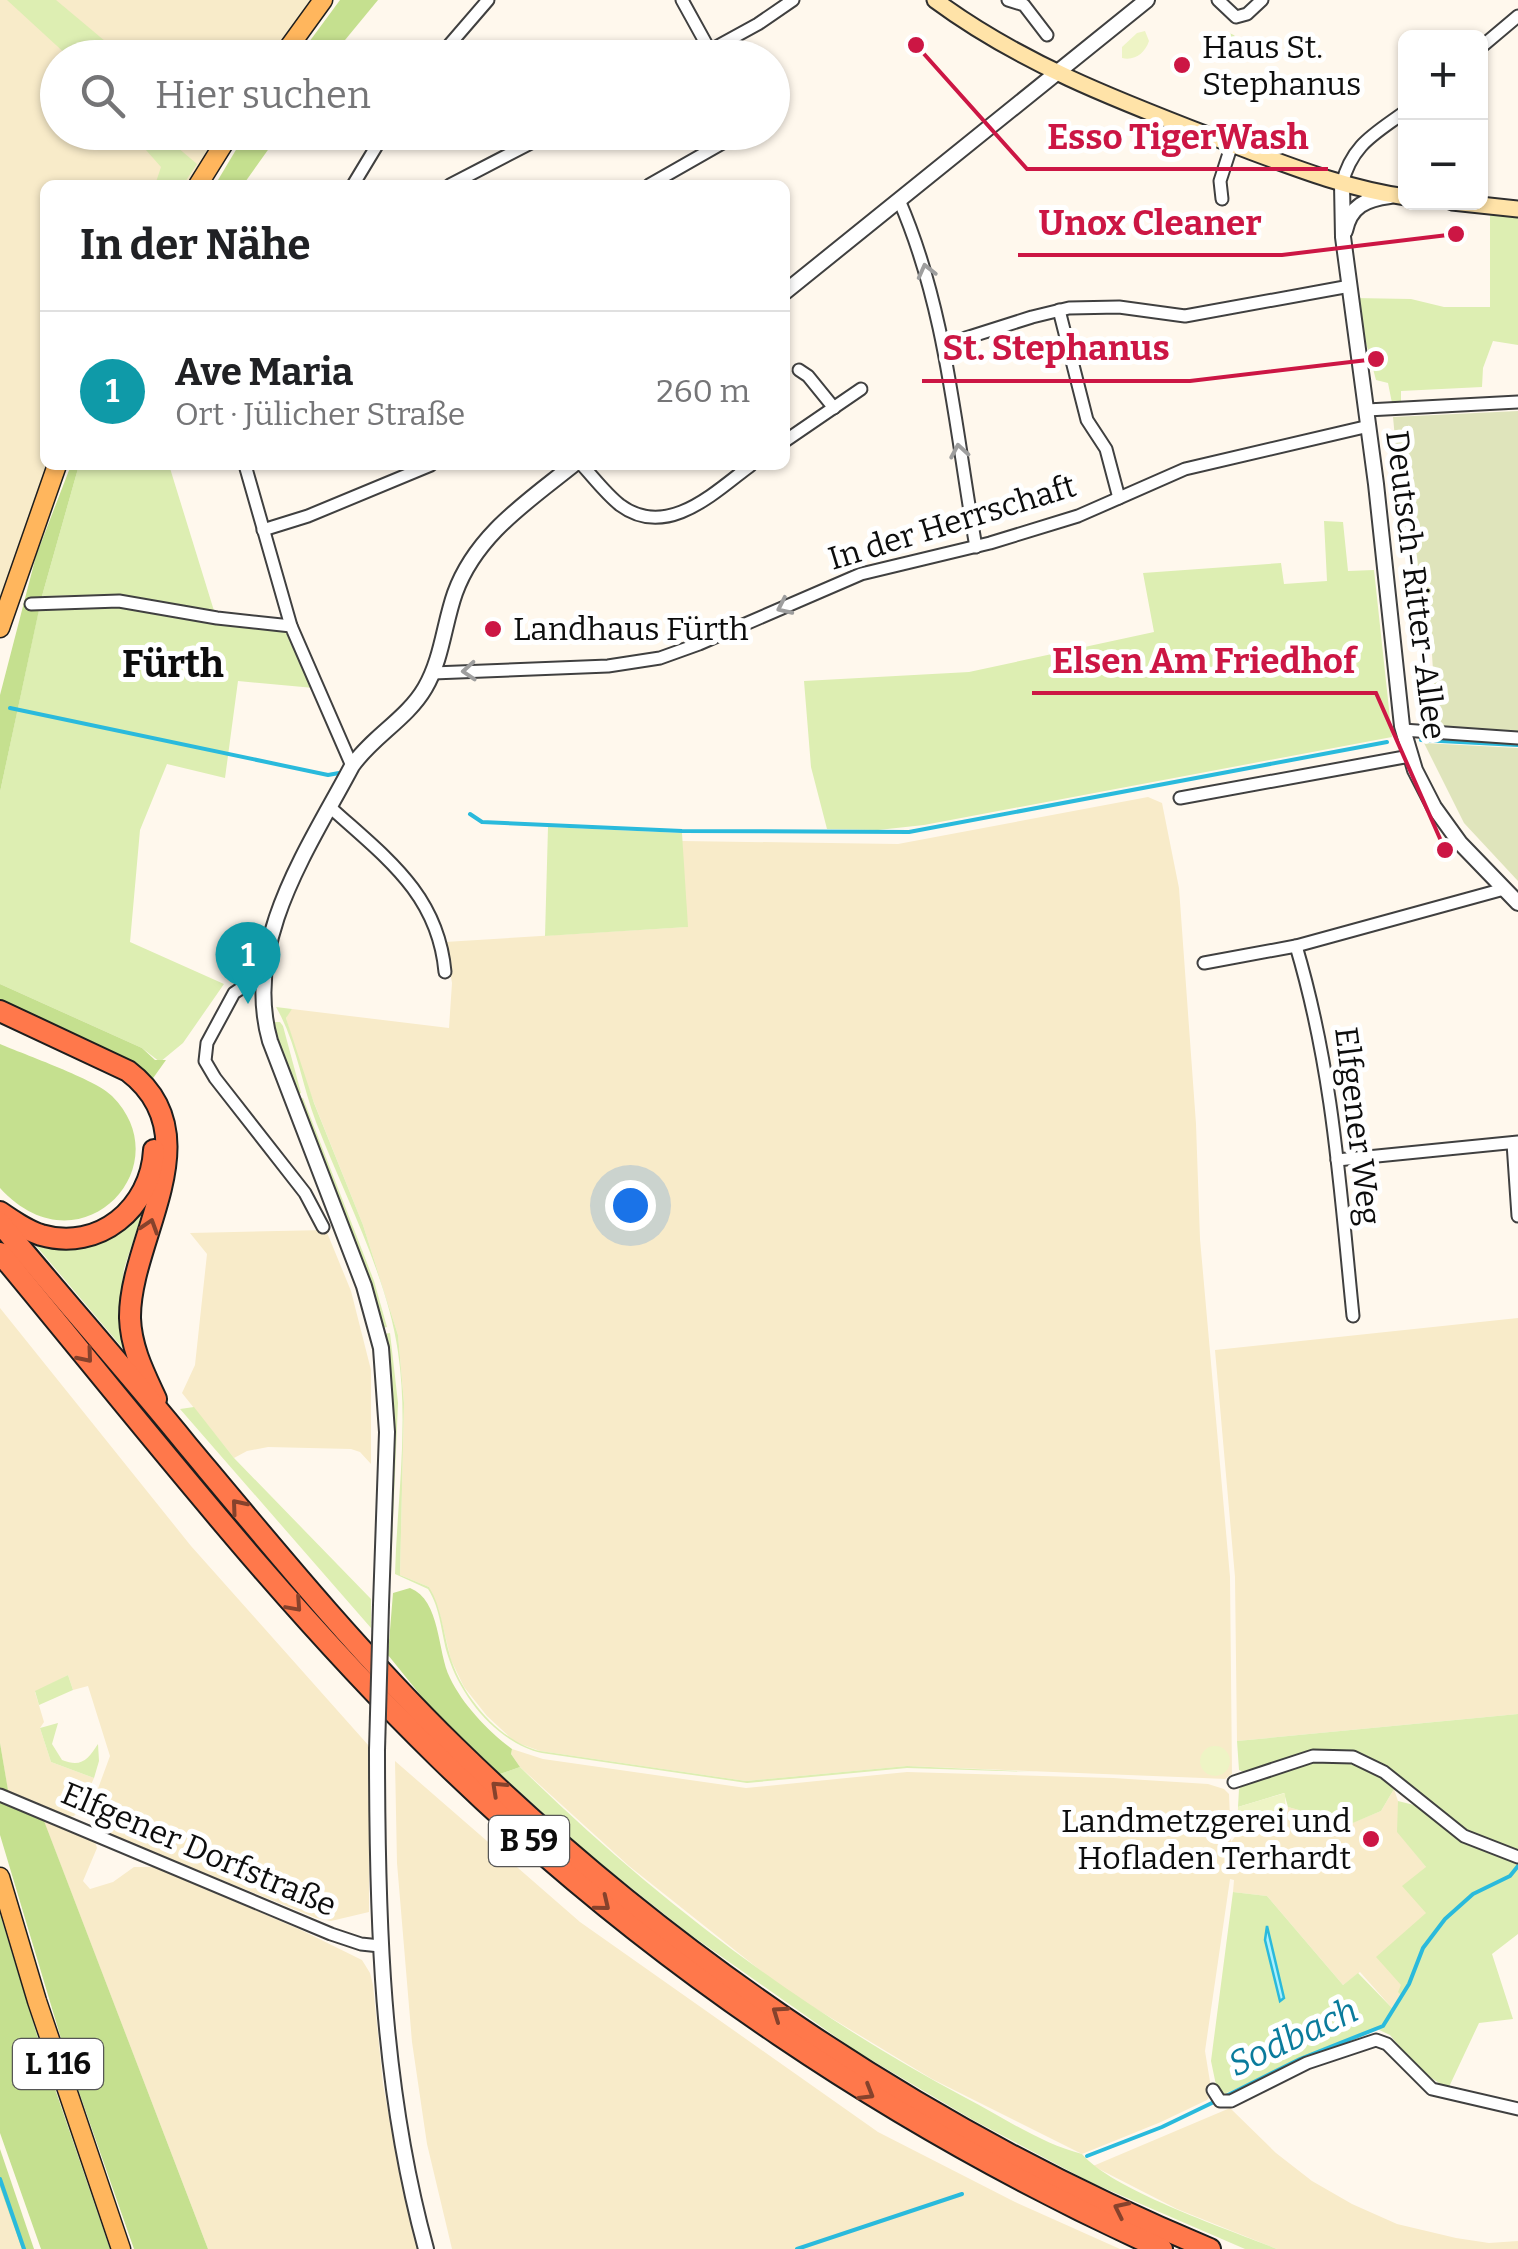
<!DOCTYPE html>
<html lang="de">
<head>
<meta charset="utf-8">
<style>
	:root { --surface:#fff; --page:#f6f6f6; --text:#202124; --muted:#757577; --line:#e0e0e0; --accent:#2563eb }
	body { margin:0; font-family:Bitter,serif; background:var(--page); color:var(--text) }
	.controls { position:absolute; right:30px; top:30px; display:grid; overflow:hidden; border-radius:15px; box-shadow:0 2px 8px #0004 }
	.controls button { width:90px; height:90px; display:grid; place-items:center; padding:0; border:0; border-bottom:2px solid var(--line); background:var(--surface); color:var(--text); font:50px sans-serif }
	.you { position:absolute; left:630px; top:1205px; width:35px; height:35px; margin:-25px; border:8px solid #fff; border-radius:50%; background:#1a73e8; box-shadow:0 0 0 15px #1a73e833 }
	.badge { display:grid; place-items:center; width:65px; height:65px; border-radius:50%; background:var(--accent); color:#fff; font-size:32px; font-weight:700 }
	.pin { position:absolute; translate:-50% -82px; filter:drop-shadow(0 2px 5px #0008) }
	.pin::after { content:''; position:absolute; top:52px; width:35px; height:30px; background:inherit; clip-path:polygon(0 0,100% 0,50% 100%) }
	.list { margin:0; padding:0; list-style:none }
	h2 { display:flex; justify-content:space-between; align-items:center; height:130px; margin:0; padding:0 40px; font-size:42px }
	h2 small { font-size:32px; font-weight:400; color:var(--muted) }
	.list li { display:grid; grid-template-columns:65px 1fr auto; gap:30px; align-items:center; box-sizing:border-box; height:160px; padding:0 40px; border-top:2px solid var(--line) }
	.list b { display:block; font-size:38px; white-space:nowrap }
	.list p { margin:0; font-size:32px; white-space:nowrap; color:var(--muted) }
	.list em { font-size:32px; font-style:normal; color:var(--muted) }
	.icon { flex:none; width:55px; height:55px; fill:none; stroke:currentColor; stroke-width:2; stroke-linecap:round; stroke-linejoin:round }
	.map { position:relative; flex:none; width:1518px; height:2249px; overflow:hidden }
	.search { position:absolute; background:var(--surface); box-shadow:0 2px 8px #0004; left:40px; top:40px; width:750px; height:110px; display:flex; align-items:center; gap:25px; box-sizing:border-box; padding:0 35px; border-radius:55px; color:var(--muted); font-size:38px }
	.panel { position:absolute; background:var(--surface); box-shadow:0 2px 8px #0004; left:40px; top:180px; width:750px; height:290px; border-radius:15px }
	.map>svg:first-child { display:block }
	.farmland { fill:#f8ebc9 }
	.green { fill:#ddeeb2 }
	.forest { fill:#c5e08f }
	.cemetery { fill:#dfe4bb }
	.pitch { fill:#eef4c5 }
	.water { fill:#abeffd; stroke:#2abadc; stroke-width:2.5 }
	.lines { fill:none; stroke-linecap:round; stroke-linejoin:round }
	.stream { stroke:#2abadc; stroke-width:4 }
	.minor-casing { stroke:#404040; stroke-width:15 }
	.tertiary-casing { stroke:#404040; stroke-width:18 }
	.secondary-casing { stroke:#2f2f2f; stroke-width:19 }
	.primary-casing { stroke:#1e1e1e; stroke-width:21 }
	.motorway-casing { stroke:#1e1e1e; stroke-width:24 }
	.minor { stroke:#fff; stroke-width:11 }
	.tertiary { stroke:#fff; stroke-width:14 }
	.secondary { stroke:#ffe3a8; stroke-width:15 }
	.primary { stroke:#ffb65d; stroke-width:18 }
	.motorway { stroke:#ff784b; stroke-width:20 }
	.tertiary-bridge-casing { stroke:#404040; stroke-width:18; stroke-linecap:butt }
	.tertiary-bridge { stroke:#fff; stroke-width:14 }
	.oneway { stroke:#9e9e9e }
	.oneway2 { stroke:#86422c }
	.poi-dot { fill:#cc1644; stroke:#fff; stroke-width:4 }
	.labels { text-anchor:middle; stroke-width:10; stroke-linejoin:round; paint-order:stroke }
	.shield { fill:#fff; stroke:#565656; stroke-width:2.5 }
	.shield-label { font-size:30px; font-weight:bold; fill:#0d0d0d }
	.poi-label { font-size:32px; fill:#0d0d0d; stroke:#fff; text-anchor:start }
	.street-label { font-size:32px; fill:#0d0d0d; stroke:#fff }
	.water-label { font-size:35px; font-style:italic; fill:#0a7b9c; stroke:#fff }
	.quarter-label { font-size:38px; font-weight:bold; fill:#0d0d0d; stroke:#fff }
	.leader { fill:none; stroke:#cc1644; stroke-width:4 }
	.callout-dot { fill:#cc1644; stroke:#fff; stroke-width:4 }
	.callout-label { font-size:35px; text-anchor:middle; font-weight:bold; fill:#cc1644; stroke:#fff; stroke-width:10; stroke-linejoin:round; paint-order:stroke }
</style>
</head>
<body>
<div class="map">
<svg width="1518" height="2249" viewBox="0 0 1518 2249">
	<rect width="100%" height="100%" fill="#fff8ed"/>
	<g class="farmland">
		<path d="M0,0h323l-42,57 -223,1v74l173,1 -33,52h-153v280h12l-57,140z"/>
		<path d="M1148,797l14,6 17,85 17,236 4,115 30,338 2,197 -7,5 -22,-1 -296,-12 -161,15 -206,-30 -25,-9 -28,-26 -23,-29 -13,-27 -12,-50 -10,-23 -29,-12 4,-172 -6,-68 -35,-110 -60,-150 -17,-57 2,-5 4,-4 157,19 3,-45 -7,-41 242,-15 -5,-86 216,3z"/>
		<path d="M326,1230l25,61 20,79v94l-11,-12 -9,-3 -83,-2 -21,4 -13,7 -52,-65 13,-28 12,-111 -17,-21z"/>
		<path d="M0,1308l191,238 178,200v166l-38,9 -15,-3 -225,-91 -2,-14 21,-57 -22,-70 -15,4 -5,-15 -33,17 9,30 -4,6 11,34 43,16 -14,31 -6,7 -8,1 -58,-26 -8,-48z"/>
		<path d="M1518,1318v396l-281,27 -2,-164 -20,-227z"/>
		<path d="M512,1749l31,10 203,29 161,-16 206,6 95,6 16,5 5,5 2,48 6,-8 49,-13 2,-14 40,11 7,12 46,-19 13,-22 4,12v31l28,35v46l-25,72v9l-9,14 -32,-36 -17,13 -76,-89 -34,-4 1,-12 -4,-1 -25,172 7,43 -5,6 -46,22 -79,32 -150,-75 -147,-89 -156,-124 -109,-99 -9,-13z"/>
		<path d="M395,1761l185,161 298,210 137,70 105,47h-668l-25,-105 -15,-102 -15,-179z"/>
		<path d="M43,1819l51,20 3,9 -14,33 7,8 23,-7 21,-15h22l145,63 61,30 8,13 3,12 10,99 19,100 18,65h-212z"/>
		<path d="M1230,2108l46,45 36,28 40,23 45,20 59,14 33,5 29,-2v8h-241l-100,-40 -84,-43z"/>
		<path d="M0,2187l2,5 20,57h-22z"/>
	</g>
	<g class="green">
		<path d="M7,0h49l68,57h-55z"/>
		<circle cx="1227" cy="45" r="12"/>
		<path d="M131,133h38l8,14 20,17 -14,21h-28l6,-18z"/>
		<path d="M1490,209l28,3v133l-25,-4 -10,27 -1,19 -81,4v11l-9,1 -4,-20 -12,-3 -22,-82 57,1 33,8h46z"/>
		<path d="M79,465h90l46,149 -96,-19 -77,1z"/>
		<path d="M1324,521l19,1 5,49 26,-1 18,167 -468,88 -46,5 -51,-1 -16,-62 -7,-86 165,-9 185,-40 -11,-59 138,-10 3,21 43,-3z"/>
		<path d="M127,605l163,27 24,56 -76,-7 -13,97 -58,-14 -27,66 -10,112 94,42 -41,59 -23,19 -18,-14 -142,-64v-192l39,-183z"/>
		<path d="M548,827l134,6 6,94 -143,9z"/>
		<path d="M276,1007l16,2 -6,9 28,85 49,122 35,110 6,68 -4,172 29,12c13,21 14,45 21,69 12,40 49,85 90,95l206,30 161,-15 131,6 -131,-4 -160,15 -205,-30c-43,-9 -81,-55 -94,-97 -7,-22 -7,-47 -20,-67l-33,-15c2,-74 14,-148 3,-222 -11,-77 -54,-157 -82,-230 -14,-37 -20,-81 -40,-115z"/>
		<path d="M273,1022h7l3,4 18,67 -5,2z"/>
		<path d="M303,1098l71,183 13,46 -5,1 -84,-228z"/>
		<path d="M143,1210l-19,59 -6,45 7,37 -93,-110 74,-2z"/>
		<path d="M390,1333l8,70 -7,166 -3,-5 4,-162 -8,-68z"/>
		<path d="M194,1407l40,51 137,141v29l-191,-219z"/>
		<path d="M68,1675l5,15 -34,15 -4,-14z"/>
		<path d="M1518,1714v140l-37,-13 -138,-89 -95,22 -9,-4 -2,-29z"/>
		<path d="M58,1723l-6,21 10,16c20,8 26,-1 36,-16l1,17 -5,17 -43,-16 -11,-34z"/>
		<path d="M1323,1758l26,1 43,22 2,8 -13,22 -47,20 -6,-13 -40,-11 -4,-14 -46,14 1,-18 5,-5z"/>
		<path d="M520,1767c133,131 281,243 446,331 36,19 76,46 116,56 30,36 148,76 195,95h-32l-155,-67 -117,-62 -117,-69 -168,-118 -102,-81 -86,-78z"/>
		<path d="M1398,1801l16,4 60,41 44,18v70l-26,20 21,65 -34,4 -31,66 -30,-20 -28,-34 -15,-7 -151,66 -8,-9 -5,-24 22,-169 34,4 76,89 15,-12 34,35 9,-13 -3,-3 3,-7 -25,-28 50,-44 -24,-27 24,-19 -29,-35z"/>
	</g>
	<g class="forest">
		<path d="M340,0h38l-47,57h-33z"/>
		<path d="M246,133h34l-37,52h-28z"/>
		<path d="M71,465h8l-37,131 -42,196v-97l36,-139z"/>
		<path d="M0,984l142,64 13,12h11l-15,21 -151,-79z"/>
		<path d="M0,1044c23,10 97,36 112,52 71,71 -33,179 -112,92z"/>
		<path d="M410,1588c31,12 27,64 40,90 13,27 38,53 62,71l-1,5 9,13 -20,7 -70,-67 -42,-52 5,-62z"/>
		<path d="M0,1743l8,47 33,23 167,436h-74l-68,-194 -66,-220z"/>
		<path d="M0,1914l41,134 69,201h-69l-41,-116z"/>
		<path d="M0,2149l34,100h-12l-22,-62z"/>
	</g>
	<g class="cemetery">
		<path d="M1518,411v324l-81,-5 -8,-120 -18,-3 -18,-190z"/>
		<path d="M1424,743l94,5v133l-54,-58z"/>
	</g>
	<g class="pitch">
		<path d="M1145,31l4,10c-4,12 -14,20 -27,17v-11l15,-14z"/>
		<circle cx="1215" cy="1761" r="15"/>
		<path d="M1285,1793l1,28 -49,13 1,-27z"/>
	</g>
	<path class="water" d="M1267,1926l17,72 -4,3 -15,-61z"/>
	<g class="lines">
		<g class="stream">
			<path d="M10,708l318,67 11,-2"/>
			<path d="M1421,740l97,5"/>
			<path d="M470,814l12,8 200,9 227,1 478,-90"/>
			<path d="M1224,2097l76,-38 83,-33 26,-42 14,-36 22,-29 28,-25 37,-18 8,-10"/>
			<path d="M1087,2156l75,-29 54,-26"/>
			<path d="M0,2179l24,70"/>
			<path d="M797,2249l165,-55"/>
		</g>
		<g class="minor-casing">
			<g id="minor">
				<path d="M682,0l32,58"/>
				<path d="M1008,0l16,5 23,30"/>
				<path d="M1218,0l18,17 11,-3 15,-14"/>
				<path d="M1480,48l38,-32"/>
				<path d="M438,58l50,-58"/>
				<path d="M696,58l62,-34 35,-24"/>
				<path d="M1342,184c10,-40 33,-50 64,-73"/>
				<path d="M353,185l32,-53"/>
				<path d="M450,185l102,-53"/>
				<path d="M649,185l93,-53"/>
				<path d="M1222,199l-2,-18 12,-37"/>
				<path d="M899,200c48,110 56,230 77,347"/>
				<path d="M1059,310l28,110 19,29 13,49"/>
				<path d="M944,345l88,-28 37,-9 50,-1 66,9 165,-30"/>
				<path d="M799,370l9,6 26,32"/>
				<path d="M1367,410l151,-8"/>
				<path d="M785,441l76,-52"/>
				<path d="M245,465l46,161"/>
				<path d="M582,465c12,13 24,29 38,40 47,35 95,-13 131,-40"/>
				<path d="M263,530l45,-14 123,-51"/>
				<path d="M31,604l88,-3 98,17 74,8 61,140"/>
				<path d="M433,673l175,-7 52,-8 39,-14 162,-70 129,-31 88,-27 107,-47 184,-43"/>
				<path d="M1403,730l115,8"/>
				<path d="M1180,798l230,-42"/>
				<path d="M331,808c54,49 107,86 114,164"/>
				<path d="M1296,946c37,124 44,242 57,370"/>
				<path d="M1204,963l92,-17 208,-57"/>
				<path d="M264,981l-18,4 -12,8 -27,50 -2,18 10,17 90,115 18,34"/>
				<path d="M1513,1143l5,73"/>
				<path d="M1337,1160l181,-18"/>
				<path d="M1234,1782l79,-26 40,1 31,15 80,64 54,21"/>
				<path d="M0,1795l331,139 30,10 19,2"/>
				<path d="M1213,2090l7,11h11l76,-38 69,-23 11,4 45,45 86,20"/>
			</g>
		</g>
		<g class="tertiary-casing">
			<g id="tertiary">
				<path d="M1342,184l1,53 33,247 26,242 13,44 19,37 26,36 58,60"/>
				<path d="M1345,231c5,-25 21,-32 45,-35"/>
				<path d="M785,292l362,-292"/>
				<path d="M381,1605l6,-173 -6,-84 -17,-62 -94,-245c-28,-98 38,-192 82,-275 20,-29 55,-47 73,-78 17,-29 19,-64 30,-95 21,-58 72,-91 118,-128"/>
				<path d="M377,1750c0,169 4,335 49,499"/>
			</g>
		</g>
		<g class="secondary-casing">
			<g id="secondary">
				<path d="M935,0c88,65 187,102 288,141 60,22 119,47 183,56"/>
				<path d="M1452,202l66,7"/>
			</g>
		</g>
		<g class="primary-casing">
			<g id="primary">
				<path d="M281,58l42,-58"/>
				<path d="M198,185l33,-53"/>
				<path d="M0,628l57,-163"/>
				<path d="M0,1877l37,124 84,248"/>
			</g>
		</g>
		<g class="motorway-casing">
			<g id="motorway">
				<path d="M0,1011l128,60c86,65 1,167 2,247 1,30 14,55 26,81"/>
				<path d="M0,1212c13,9 26,18 41,23 58,17 110,-27 113,-85"/>
				<path d="M0,1223c62,75 126,147 187,222 86,103 172,208 268,302 217,212 475,386 755,502"/>
				<path d="M0,1253c142,171 279,349 439,505 210,205 456,370 723,491"/>
			</g>
		</g>
		<use href="#minor" class="minor"/>
		<use href="#tertiary" class="tertiary"/>
		<use href="#secondary" class="secondary"/>
		<use href="#primary" class="primary"/>
		<use href="#motorway" class="motorway"/>
		<g class="tertiary-bridge-casing">
			<path id="tertiary-bridge" d="M377,1750l4,-145"/>
		</g>
		<use href="#tertiary-bridge" class="tertiary-bridge"/>
	</g>
	<defs><path id="oneway-chevron" d="M-2-3.5L2.5 0L-2 3.5" fill="none" stroke-width="1.6" stroke-linecap="round" stroke-linejoin="round" transform="scale(2.5)"/></defs>
	<g class="oneway">
		<use href="#oneway-chevron" transform="translate(926 271) rotate(-104)"/>
		<use href="#oneway-chevron" transform="translate(959 451) rotate(-100)"/>
		<use href="#oneway-chevron" transform="translate(784 607) rotate(155)"/>
		<use href="#oneway-chevron" transform="translate(469 671) rotate(176)"/>
	</g>
	<g class="oneway2">
		<use href="#oneway-chevron" transform="translate(150 1226) rotate(-72)"/>
		<use href="#oneway-chevron" transform="translate(86 1356) rotate(50)"/>
		<use href="#oneway-chevron" transform="translate(238 1506) rotate(-130)"/>
		<use href="#oneway-chevron" transform="translate(295 1605) rotate(48)"/>
		<use href="#oneway-chevron" transform="translate(498 1788) rotate(-137)"/>
		<use href="#oneway-chevron" transform="translate(603 1904) rotate(39)"/>
		<use href="#oneway-chevron" transform="translate(779 2013) rotate(-145)"/>
		<use href="#oneway-chevron" transform="translate(867 2093) rotate(31)"/>
		<use href="#oneway-chevron" transform="translate(1121 2209) rotate(-154)"/>
	</g>
	<g class="poi-dot">
		<circle cx="1182" cy="65" r="10"/>
		<circle cx="493" cy="629" r="10"/>
		<circle cx="1371" cy="1839" r="10"/>
	</g>
	<g class="labels">
		<g class="shield">
			<rect x="489" y="1816" width="80" height="50" rx="8"/>
			<rect x="13" y="2039" width="90" height="50" rx="8"/>
		</g>
		<g class="shield-label">
			<text x="529" y="1851">B 59</text>
			<text x="58" y="2074">L 116</text>
		</g>
		<g class="poi-label">
			<text x="1202" y="58">Haus St.<tspan x="1202" dy="37">Stephanus</tspan></text>
			<text x="513" y="640">Landhaus Fürth</text>
			<text x="1351" y="1832" text-anchor="end">Landmetzgerei und<tspan x="1351" dy="37">Hofladen Terhardt</tspan></text>
		</g>
		<g class="street-label">
			<text transform="translate(952 522) rotate(-17)" y="11">In der Herrschaft</text>
			<text transform="translate(1416 585) rotate(83)" y="11">Deutsch-Ritter-Allee</text>
			<text transform="translate(1358 1126) rotate(83)" y="11">Elfgener Weg</text>
			<text transform="translate(199 1849) rotate(23)" y="11">Elfgener Dorfstraße</text>
		</g>
		<g class="water-label">
			<text transform="translate(1293 2037) rotate(-25)" y="12">Sodbach</text>
		</g>
		<g class="quarter-label">
			<text x="173" y="677">Fürth</text>
		</g>
	</g>
	<path class="leader" d="M916 45L1027 169H1328M1456 234L1282 255H1018M1376 359L1190 381H922M1445 850L1376 693H1032"/>
	<g class="callout-dot">
		<circle cx="916" cy="45" r="10"/>
		<circle cx="1456" cy="234" r="10"/>
		<circle cx="1376" cy="359" r="10"/>
		<circle cx="1445" cy="850" r="10"/>
	</g>
	<g class="callout-label">
		<text x="1178" y="149">Esso TigerWash</text>
		<text x="1150" y="235">Unox Cleaner</text>
		<text x="1056" y="360">St. Stephanus</text>
		<text x="1204" y="673">Elsen Am Friedhof</text>
	</g>
</svg>
<div class="controls">
<button>+</button>
<button>−</button>
</div>
<div class="you"></div>
<div class="pin badge" style="left:248px;top:1004px;background:#0f9aa8">1</div>
<div class="search"><svg class="icon" aria-label="search" viewBox="0 0 24 24"><circle cx="10" cy="10" r="6"/><path d="M15 15l6 6"/></svg>Hier suchen</div>
<section class="panel">
<h2>In der Nähe<small></small></h2>
<ul class="list">
<li><span class="badge" style="background:#0f9aa8">1</span><div><b>Ave Maria</b><p>Ort · Jülicher Straße</p></div><em>260 m</em></li>
</ul>
</section>
</div>
</body>
</html>
